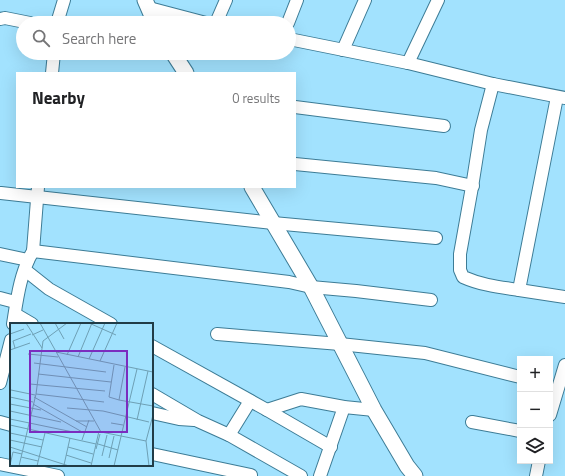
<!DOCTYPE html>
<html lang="en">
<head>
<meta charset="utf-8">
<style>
	:root { --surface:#fff; --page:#f6f6f6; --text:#202124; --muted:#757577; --line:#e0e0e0 }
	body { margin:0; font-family:"Titillium Web",sans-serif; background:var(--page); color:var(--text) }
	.controls { position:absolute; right:12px; bottom:12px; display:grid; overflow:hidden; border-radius:0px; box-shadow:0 4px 16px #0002 }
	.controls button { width:36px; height:36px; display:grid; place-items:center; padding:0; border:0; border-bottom:1px solid var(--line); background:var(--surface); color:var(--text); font:20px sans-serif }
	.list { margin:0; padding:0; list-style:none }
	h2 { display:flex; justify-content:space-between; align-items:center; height:52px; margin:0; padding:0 16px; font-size:17px }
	h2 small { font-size:13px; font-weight:400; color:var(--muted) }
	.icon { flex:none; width:22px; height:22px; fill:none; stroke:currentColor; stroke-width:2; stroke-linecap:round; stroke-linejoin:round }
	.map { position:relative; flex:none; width:565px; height:476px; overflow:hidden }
	.search { position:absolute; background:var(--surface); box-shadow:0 4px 16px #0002; left:16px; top:16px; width:280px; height:44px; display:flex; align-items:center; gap:10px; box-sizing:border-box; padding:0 14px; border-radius:22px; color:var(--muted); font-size:15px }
	.panel { position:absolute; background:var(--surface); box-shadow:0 4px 16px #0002; left:16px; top:72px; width:280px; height:116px; border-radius:0px }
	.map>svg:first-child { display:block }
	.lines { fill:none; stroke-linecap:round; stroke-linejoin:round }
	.minor-casing { stroke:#3d7c96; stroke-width:14 }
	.tertiary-casing { stroke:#3d7c96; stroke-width:17 }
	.minor { stroke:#fff; stroke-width:12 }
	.tertiary { stroke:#fff; stroke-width:15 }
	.inset-road { fill:none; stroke:#6ea0b5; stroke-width:1 }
	.view { fill:#7b2cbf; fill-opacity:0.15; stroke:#7b2cbf; stroke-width:2 }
	.inset-edge { fill:none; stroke:#213c47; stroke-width:2 }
</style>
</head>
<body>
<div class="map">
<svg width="565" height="476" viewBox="0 0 565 476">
	<rect width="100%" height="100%" fill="#a2e2fe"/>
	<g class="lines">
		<g class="minor-casing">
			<g id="minor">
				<path d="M149,8l57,15"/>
				<path d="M0,19l5,-1 25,5"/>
				<path d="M57,23l7,-23"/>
				<path d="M216,23l10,-23"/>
				<path d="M288,23l9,-23"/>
				<path d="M289,39l119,24 85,21 72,14"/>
				<path d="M343,50l22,-50"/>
				<path d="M408,63l30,-63"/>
				<path d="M52,73l2,-20"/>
				<path d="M493,84l-12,46 -9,57 -12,67v16l3,7c18,8 36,10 56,13"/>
				<path d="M557,97l-38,193 46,7"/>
				<path d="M295,107l149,19"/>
				<path d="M295,164l141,14 37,8"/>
				<path d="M1,193l272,30 163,15"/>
				<path d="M33,251l256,31 22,5 45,4 75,9"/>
				<path d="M0,254l28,6"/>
				<path d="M25,270l24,19 62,35"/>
				<path d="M0,298l15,4"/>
				<path d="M15,314l17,10"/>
				<path d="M13,324c4,-25 7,-51 20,-73l5,-64"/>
				<path d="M217,334l123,10 85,9 95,24"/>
				<path d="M152,346l115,64 64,37"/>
				<path d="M0,383l11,-43"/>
				<path d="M152,394l46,27 31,14 72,41"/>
				<path d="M267,410l34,-11 43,8 30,3"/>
				<path d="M152,413l27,6 15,1"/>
				<path d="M550,415l15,-50"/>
				<path d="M0,422l11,3"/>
				<path d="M472,422l48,9"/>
				<path d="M229,435l21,-34"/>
				<path d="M152,454l99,21"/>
				<path d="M0,464l58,12"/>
				<path d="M320,476l24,-69"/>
				<path d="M536,476l3,-15"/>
			</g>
		</g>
		<g class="tertiary-casing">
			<g id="tertiary">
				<path d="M145,0l10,23"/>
				<path d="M173,53l13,20"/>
				<path d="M252,187l59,100 63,123 33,56 8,10"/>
			</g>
		</g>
		<use href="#minor" class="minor"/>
		<use href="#tertiary" class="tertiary"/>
	</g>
	<g transform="translate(10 323)">
		<rect width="143" height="143" fill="#a2e2fe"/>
		<path class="inset-road" d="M16,0l16,25M30,0l61,109 45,9M45,0l9,16M79,0l27,12M0,11l14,-5M22,12l11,-5M5,25l-2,-7 18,-7M0,27l20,-7M46,29l97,20M18,31l30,3M57,32l14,-32M68,34l14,-34M79,36l16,-36M90,38l17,-38M24,40l72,9M104,42l-5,32 10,3M115,44l-6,33 34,6M28,51l73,8M20,61l75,7M1,67l24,5M26,71l68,8M0,74l23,5M24,74l53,30M0,81l31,6M23,81l51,29M57,85l36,3 46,11M0,88l51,11M0,96l63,13M127,97l11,-49M66,98h18M101,100l12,2M0,102l86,19M0,110l33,7M0,117l32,7M72,117l7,-20M88,121l20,6M0,124l59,19M58,124l25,7M86,126l4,-15M56,132l25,8M92,133l5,-21M11,134l17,4M99,135l5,-22M0,142l3,-13 9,2M54,142l6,-27M9,143l17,-72 7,-53 24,-18M27,143l8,-33M81,143l8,-35M104,143l23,-97M139,143l-3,-25 7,-26"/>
		<path class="view" d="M20,28h97v81h-97z"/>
		<rect width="143" height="143" class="inset-edge"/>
	</g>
</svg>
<div class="controls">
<button>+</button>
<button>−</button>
<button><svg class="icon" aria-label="layers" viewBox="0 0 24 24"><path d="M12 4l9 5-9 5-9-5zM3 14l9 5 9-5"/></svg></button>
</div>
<div class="search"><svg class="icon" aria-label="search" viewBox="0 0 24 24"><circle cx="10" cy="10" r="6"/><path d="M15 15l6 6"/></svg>Search here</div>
<section class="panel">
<h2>Nearby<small>0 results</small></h2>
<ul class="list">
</ul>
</section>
</div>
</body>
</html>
